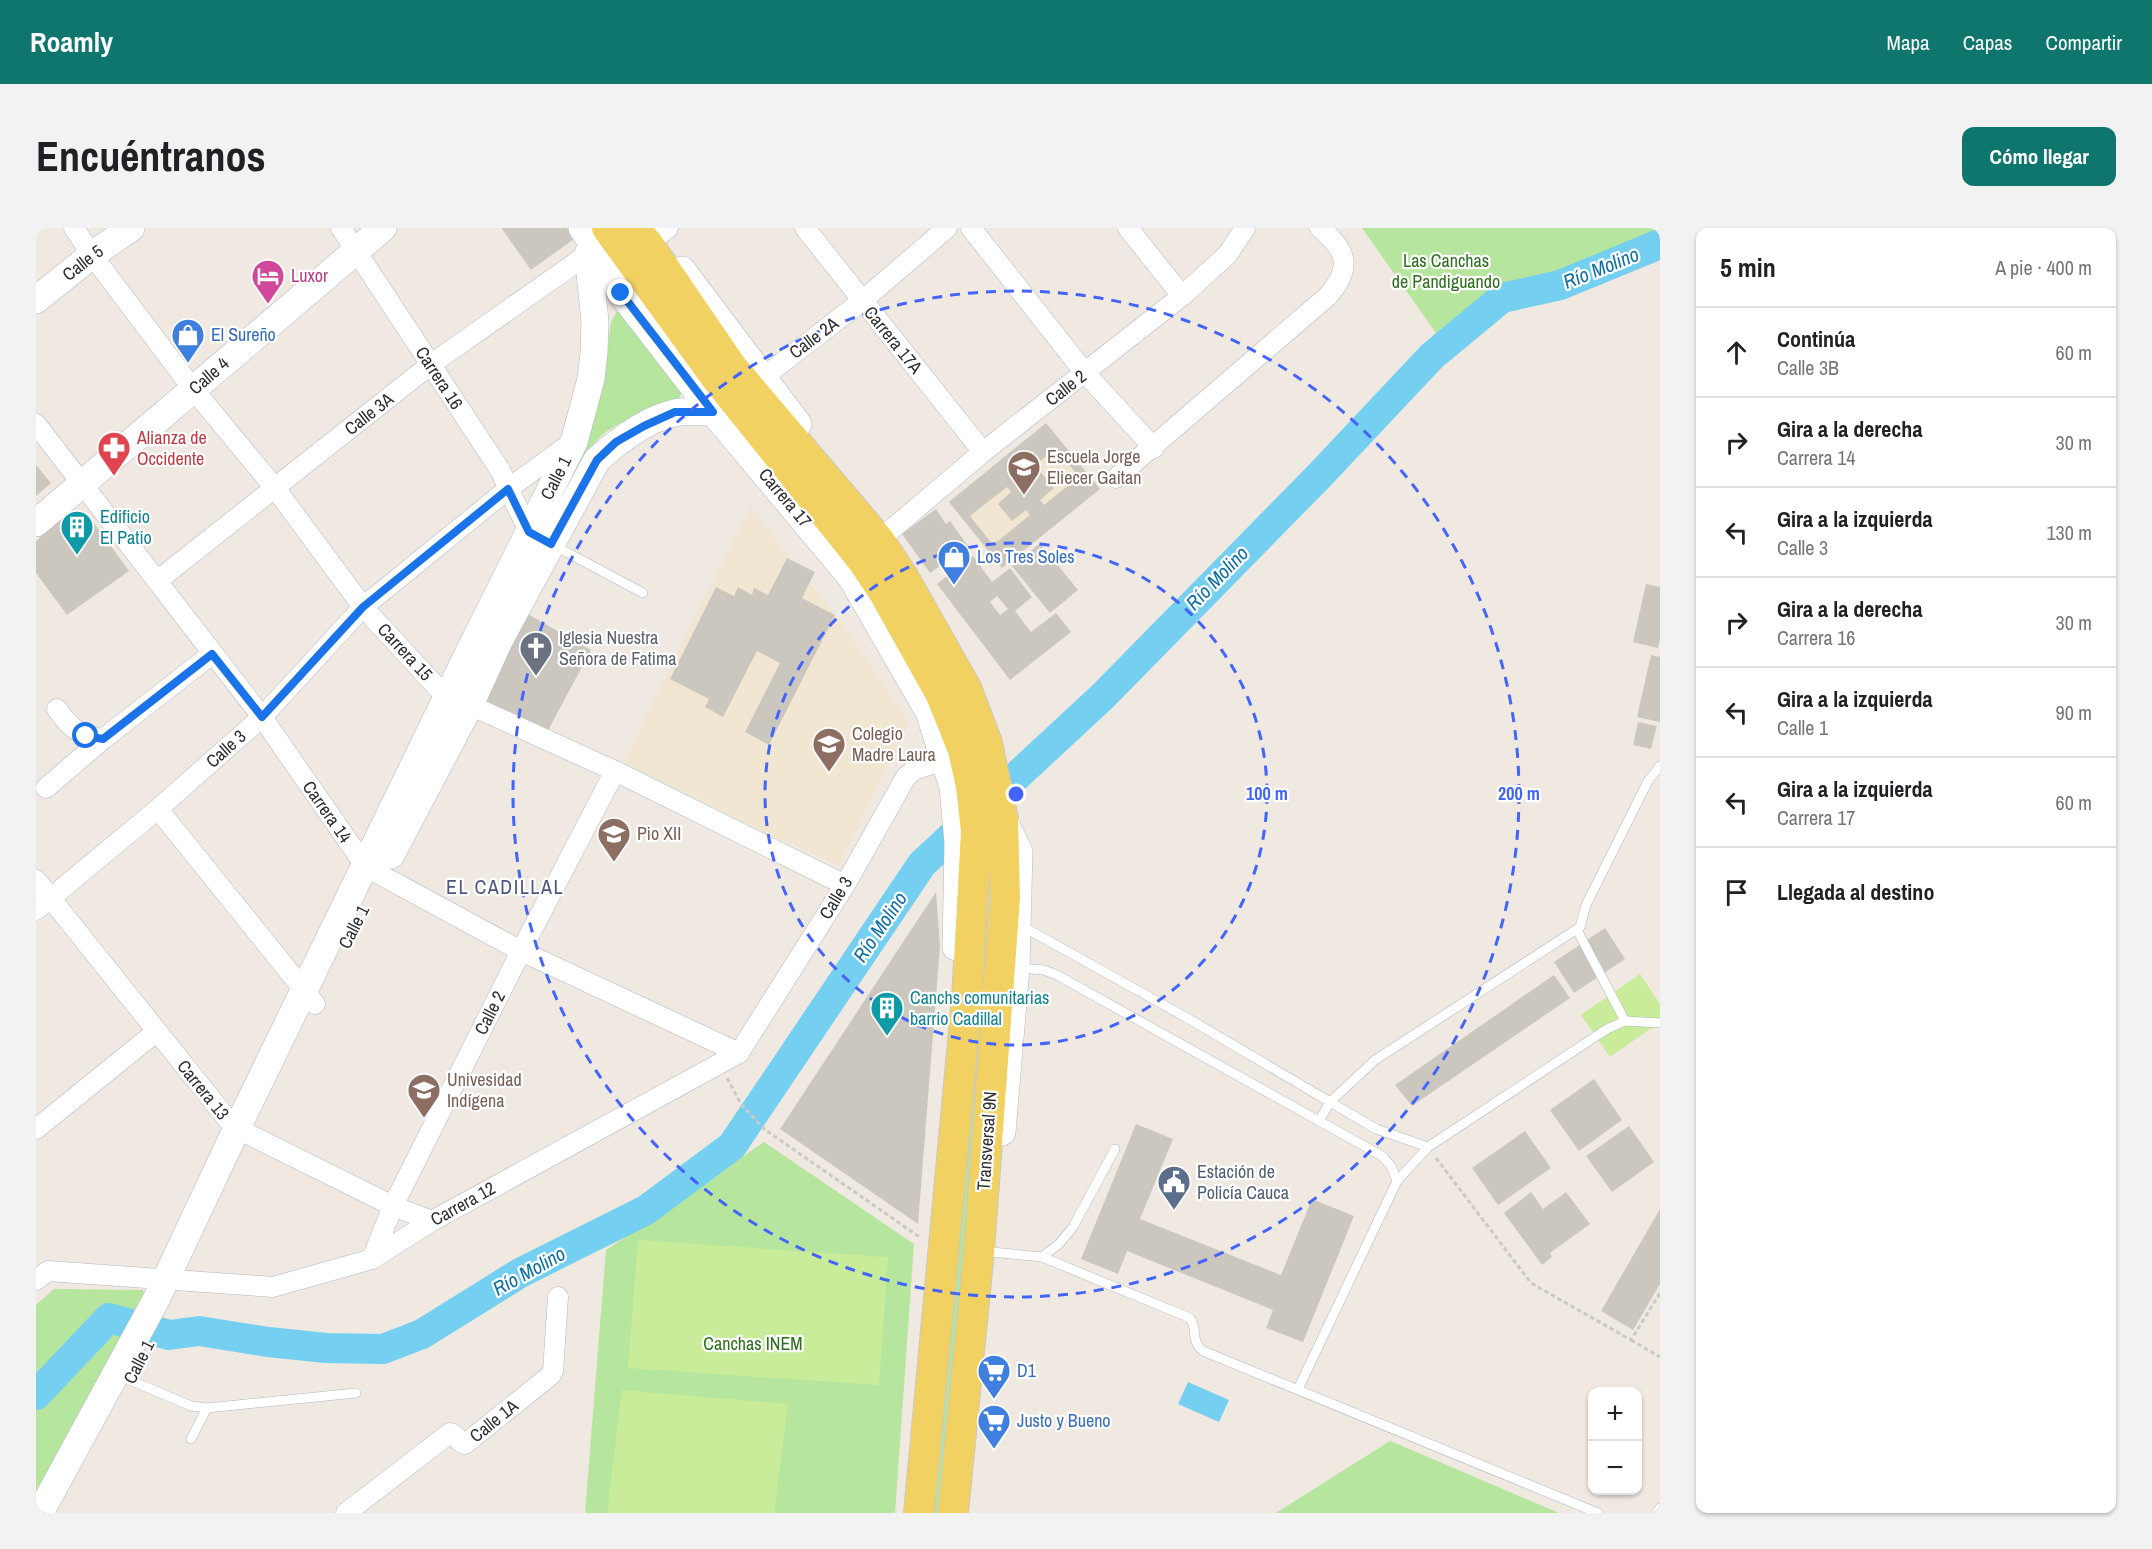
<!DOCTYPE html>
<html lang="es">
<head>
<meta charset="utf-8">
<style>
	:root { --surface:#fff; --page:#f2f2f2; --text:#202124; --muted:#757577; --line:#e0e0e0; --accent:#0f766e }
	body { margin:0; font-family:"Archivo Narrow",sans-serif; background:var(--page); color:var(--text) }
	.controls { position:absolute; right:18px; bottom:18px; display:grid; overflow:hidden; border-radius:12px; box-shadow:0 2px 4px #0004 }
	.controls button { width:54px; height:54px; display:grid; place-items:center; padding:0; border:0; border-bottom:2px solid var(--line); background:var(--surface); color:var(--text); font:30px sans-serif }
	.stop { position:absolute; width:18px; height:18px; margin:-14px; border:4px solid #1a73e8; border-radius:50%; background:#fff }
	.stop.end { background:#1a73e8; border-color:#fff; box-shadow:0 2px 6px #0008 }
	.list { margin:0; padding:0; list-style:none }
	h2 { display:flex; justify-content:space-between; align-items:center; height:78px; margin:0; padding:0 24px; font-size:26px }
	h2 small { font-size:20px; font-weight:400; color:var(--muted) }
	.list li { display:grid; grid-template-columns:39px 1fr auto; gap:18px; align-items:center; box-sizing:border-box; height:90px; padding:0 24px; border-top:2px solid var(--line) }
	.list b { display:block; font-size:22px; white-space:nowrap }
	.list p { margin:0; font-size:20px; white-space:nowrap; color:var(--muted) }
	.list em { font-size:20px; font-style:normal; color:var(--muted) }
	.icon { flex:none; width:33px; height:33px; fill:none; stroke:currentColor; stroke-width:2; stroke-linecap:round; stroke-linejoin:round }
	.map { position:relative; flex:none; width:1624px; height:1285px; overflow:hidden; border-radius:12px }
	header { display:flex; align-items:center; gap:36px; box-sizing:border-box; height:84px; padding:0 30px; background:var(--accent); color:#fff }
	header strong { font-size:28px }
	nav { display:flex; gap:33px; margin-inline-start:auto; font-size:21px }
	.intro { display:flex; align-items:center; justify-content:space-between; box-sizing:border-box; height:144px; padding:0 36px }
	h1 { margin:0; font-size:42px }
	.button { padding:15px 27px; border-radius:12px; background:var(--accent); color:#fff; font-size:21px; font-weight:700 }
	main { display:flex; gap:36px; padding:0 36px }
	aside { flex:1; background:var(--surface); border-radius:12px; box-shadow:0 2px 4px #0004 }
	.map>svg:first-child { display:block }
	.education { fill:#f0e6d1 }
	.green { fill:#b6e59e }
	.pitch { fill:#c9ec9a }
	.water { fill:#75cff0 }
	.lines { fill:none; stroke-linecap:round; stroke-linejoin:round }
	.river { stroke:#75cff0; stroke-width:30 }
	.building { fill:#cbc7bf; fill-rule:evenodd }
	.lane-casing { stroke:#b4b7c1; stroke-width:10 }
	.street-casing { stroke:#b4b7c1; stroke-width:21 }
	.secondary-casing { stroke:#b4b7c1; stroke-width:28 }
	.primary-casing { stroke:#c9c9c9; stroke-width:32 }
	.path { stroke:#c9c9c9; stroke-width:3; stroke-dasharray:4.5 3; stroke-linecap:butt }
	.lane { stroke:#fff; stroke-width:9 }
	.street { stroke:#fff; stroke-width:20 }
	.secondary { stroke:#fff; stroke-width:27 }
	.primary { stroke:#f2d163; stroke-width:30 }
	.route { stroke:#1a73e8; stroke-width:8 }
	.ring { fill:none; stroke:#4264fb; stroke-width:3; stroke-dasharray:10 8 }
	.labels { text-anchor:middle; stroke-width:4.5; stroke-linejoin:round; paint-order:stroke }
	.park-label { font-size:18px; fill:#2c6e1b; stroke:#fff }
	.street-label { font-size:18px; fill:#2e2e2e; stroke:#fff }
	.hotel-label { font-size:18px; fill:#b23c85; stroke:#fff; text-anchor:start }
	.shop-label { font-size:18px; fill:#366cbe; stroke:#fff; text-anchor:start }
	.health-label { font-size:18px; fill:#be3a42; stroke:#fff; text-anchor:start }
	.education-label { font-size:18px; fill:#785e54; stroke:#fff; text-anchor:start }
	.culture-label { font-size:18px; fill:#0d838f; stroke:#fff; text-anchor:start }
	.worship-label { font-size:18px; fill:#5b616d; stroke:#fff; text-anchor:start }
	.service-label { font-size:18px; fill:#4e5e75; stroke:#fff; text-anchor:start }
	.water-label { font-size:20px; font-style:italic; fill:#0d6fa3; stroke:#fff }
	.neighbourhood-label { font-size:20px; letter-spacing:1.5px; fill:#4d5680; stroke:#fff }
	.centre { fill:#4264fb; stroke:#fff; stroke-width:3 }
	.ring-label { font-size:18px; text-anchor:middle; font-weight:bold; fill:#4264fb; stroke:#fff; stroke-width:4.5; stroke-linejoin:round; paint-order:stroke }
</style>
</head>
<body>
<header>
<strong>Roamly</strong>
<nav><a>Mapa</a><a>Capas</a><a>Compartir</a></nav>
</header>
<div class="intro"><h1>Encuéntranos</h1><a class="button">Cómo llegar</a></div>
<main>
<div class="map">
<svg width="1624" height="1285" viewBox="0 0 1624 1285">
	<rect width="100%" height="100%" fill="#efe9e1"/>
	<g class="education">
		<path d="M1010,195l54,66 -98,79 -53,-66z"/>
		<path d="M714,279l95,120 64,95 -70,144 -91,-41 -125,-62z"/>
	</g>
	<g class="green">
		<path d="M1326,0h298v3l-93,38 -71,17 -60,47z"/>
		<path d="M583,80l62,84 -1,6 -5,4c-25,10 -57,17 -77,37 -13,14 -22,32 -31,49h-4l43,-130 5,-36z"/>
		<path d="M956,609l-15,253 -33,423h-12l50,-675z"/>
		<path d="M728,914l150,102 -19,269h-310l21,-263z"/>
		<path d="M18,1061l89,1 4,8 -111,210v-203z"/>
		<path d="M1354,1213l5,2 164,70h-283z"/>
	</g>
	<g class="pitch">
		<path d="M1604,746l20,30v18l-50,35 -29,-42z"/>
		<path d="M602,1012l250,17 -9,128 -251,-17z"/>
		<path d="M586,1162l166,14 -14,109h-167z"/>
	</g>
	<path class="water" d="M1152,1154l41,18 -10,22 -41,-18z"/>
	<g class="lines">
		<path class="river" d="M0,1167l73,-77 60,17 30,-4 69,11 58,6 57,1 39,-15 98,-61 126,-63 86,-64 190,-282 181,-168 218,-222 111,-118 70,-58 58,-13 100,-41"/>
	</g>
	<g class="building">
		<path d="M467,0h64l7,11 -43,31 -29,-41z"/>
		<path d="M1010,195l54,66 -98,79 -53,-66zM1020,220l23,29 -35,28 -4,-5 14,-12 -15,-18 -14,12 -4,-5zM971,259l4,5 -13,12 14,17 14,-11 4,5 -37,30 -23,-29z"/>
		<path d="M0,237l15,18 -15,13z"/>
		<path d="M900,281l10,15 4,-3 18,25 -38,27 -28,-39z"/>
		<path d="M43,283l9,4 41,56 -62,44 -31,-42v-32l31,-27z"/>
		<path d="M1004,315l38,47 -28,23 -38,-47z"/>
		<path d="M937,328l19,26 18,-14 22,29 -17,14 16,21 25,-19 15,19 -61,48 -73,-96zM961,368l11,13 -8,6 -10,-13z"/>
		<path d="M751,330l28,14 -13,26 33,17 -66,130 -24,-13 35,-69 -23,-12 -34,66 -18,-10 4,-8 -39,-20 46,-92 18,9 4,-9 14,8 2,-7 14,7z"/>
		<path d="M1610,356l14,3v51l-2,10 -25,-6z"/>
		<path d="M490,385l65,37 -46,86 -64,-32z"/>
		<path d="M1615,427l9,2v65l-23,-5z"/>
		<path d="M1602,494l19,4 -6,23 -18,-4z"/>
		<path d="M900,664l4,54 -22,278 -138,-95z"/>
		<path d="M1569,700l20,31 -51,34 -20,-31z"/>
		<path d="M1518,747l16,23 -158,108 -17,-21z"/>
		<path d="M1558,851l28,41 -43,31 -29,-41z"/>
		<path d="M1100,896l37,15 -33,80 141,56 31,-76 42,17 -51,126 -37,-14 7,-18 -146,-59 -9,23 -37,-15z"/>
		<path d="M1593,898l25,36 -42,30 -26,-36z"/>
		<path d="M1489,903l26,37 -53,37 -26,-37z"/>
		<path d="M1495,964l12,17 23,-17 24,32 -40,29 2,4 -10,8 -38,-52z"/>
		<path d="M1624,981v75l-27,46 -32,-19z"/>
	</g>
	<g class="lines">
		<g class="lane-casing">
			<g id="lane">
				<path d="M517,317l90,48"/>
				<path d="M984,697l169,94 187,110 52,18"/>
				<path d="M1541,702l48,91"/>
				<path d="M983,740l25,2 13,5 325,181 9,10 6,15"/>
				<path d="M1283,893l11,-19 45,-42 205,-133 6,-22 62,-124 12,-15"/>
				<path d="M945,1023l61,6 148,61c9,13 -1,20 13,33l395,162"/>
				<path d="M1006,1029l17,-13 14,-17 42,-78"/>
				<path d="M82,1147l73,31 16,2 149,-15"/>
				<path d="M1262,1161l99,-208 31,-34 179,-118 18,-8 35,2"/>
				<path d="M155,1211l16,-31"/>
				<path d="M1620,1285l4,-5"/>
			</g>
		</g>
		<g class="street-casing">
			<g id="street">
				<path d="M38,0l18,27 101,134 82,99 88,119 84,91 23,7 145,66 230,114"/>
				<path d="M305,0l159,242 29,62 7,4"/>
				<path d="M769,0l178,224"/>
				<path d="M935,0l114,145 69,75"/>
				<path d="M1092,0l54,68"/>
				<path d="M622,8l10,-8"/>
				<path d="M726,150l100,-77 85,-73"/>
				<path d="M0,196l226,293 104,150 155,84 218,102"/>
				<path d="M1080,250l212,-182c24,-28 20,-45 -8,-68"/>
				<path d="M843,312l104,-88 199,-156 46,-42 17,-26"/>
				<path d="M121,353l273,-216 158,-111"/>
				<path d="M21,481c13,19 23,27 46,30"/>
				<path d="M10,560l57,-49 109,-85"/>
				<path d="M122,581l157,195"/>
				<path d="M0,652l200,250 12,4 145,72 39,15"/>
				<path d="M0,682l122,-101 104,-92 101,-110 145,-118 63,-46"/>
				<path d="M0,901l120,-97"/>
				<path d="M336,1031l21,-53 128,-255 94,-180"/>
				<path d="M0,1052l12,-9 225,16 99,-28 60,-38 307,-168 106,-168 61,-108 8,-7 30,-10"/>
				<path d="M310,1285l104,-80c7,1 8,10 15,11l86,-69 2,-4 5,-74"/>
			</g>
		</g>
		<g class="secondary-casing">
			<g id="secondary">
				<path d="M546,0l13,18 26,47 92,119 138,165 78,135 24,75 5,56 -2,104"/>
				<path d="M646,42l116,154"/>
				<path d="M0,72l56,-45 39,-27"/>
				<path d="M0,295l347,-295"/>
				<path d="M355,627l79,-150 29,-64 98,-181c22,-20 48,-40 77,-47 12,-3 27,-1 39,-1"/>
				<path d="M966,904l14,-165 3,-115 -16,-33"/>
				<path d="M4,1285l117,-215 79,-168 233,-478 105,-210 17,-63 3,-26 1,-32 -7,-67 7,-8"/>
			</g>
		</g>
		<g class="primary-casing">
			<g id="primary">
				<path d="M571,0l109,150 146,182 22,33 57,102 22,55 8,36 5,45 -9,167 -48,515"/>
				<path d="M599,0l13,16 84,123 147,173 26,40 61,108 21,55 16,76 2,79 -26,353 -26,262"/>
			</g>
		</g>
		<g class="path">
			<path d="M691,850l14,26 23,25 157,109"/>
			<path d="M1400,930l95,125 100,57 29,-47"/>
			<path d="M1595,1112l29,17"/>
		</g>
		<use href="#lane" class="lane"/>
		<use href="#street" class="street"/>
		<use href="#secondary" class="secondary"/>
		<use href="#primary" class="primary"/>
	</g>
	<g class="lines">
		<path class="route" d="M50,508l17,3 109,-85 50,63 101,-110 145,-118 21,43 22,12 46,-84 19,-18 28,-16 31,-14h38l-92,-119"/>
	</g>
	<g class="ring">
		<circle cx="980" cy="566" r="251"/>
		<circle cx="980" cy="566" r="503"/>
	</g>
	<defs>
		<g id="hotel-pin" transform="scale(1.725)"><path d="M0 17L-7.5 6A9.5 9.5 0 1 1 7.5 6Z" fill="#d1479c" stroke="#fff"/><path d="M-6-4.5h1.5V1H6V5H4.5V3h-9V5H-6ZM-4 0a1.8 1.8 0 1 1 3.6 0ZM.5 0V-2.5h3Q6-2.5 6 0Z" fill="#fff"/></g>
		<g id="shop-pin" transform="scale(1.725)"><path d="M0 17L-7.5 6A9.5 9.5 0 1 1 7.5 6Z" fill="#3f7fe0" stroke="#fff"/><path d="M-5-2.5h2.3a2.7 3.5 0 0 1 5.4 0H5L5.5 6h-11ZM-1.5-2.5h3a1.5 2.3 0 0 0-3 0Z" fill="#fff"/></g>
		<g id="pharmacy-pin" transform="scale(1.725)"><path d="M0 17L-7.5 6A9.5 9.5 0 1 1 7.5 6Z" fill="#e0444e" stroke="#fff"/><path d="M-2-6h4v4h4v4h-4v4h-4v-4h-4v-4h4Z" fill="#fff"/></g>
		<g id="school-pin" transform="scale(1.725)"><path d="M0 17L-7.5 6A9.5 9.5 0 1 1 7.5 6Z" fill="#8d6e63" stroke="#fff"/><path d="M0-5L7-2L0 1L-7-2ZM-4 1L0 2.5L4 1V4Q0 6-4 4Z" fill="#fff"/></g>
		<g id="building-pin" transform="scale(1.725)"><path d="M0 17L-7.5 6A9.5 9.5 0 1 1 7.5 6Z" fill="#0f9aa8" stroke="#fff"/><path d="M-4-6H4V6H1V3H-1V6H-4ZM-2.5-4.3h1.7v1.8h-1.7ZM.8-4.3h1.7v1.8H.8ZM-2.5-1h1.7V.8h-1.7ZM.8-1h1.7V.8H.8Z" fill="#fff"/></g>
		<g id="church-pin" transform="scale(1.725)"><path d="M0 17L-7.5 6A9.5 9.5 0 1 1 7.5 6Z" fill="#6b7280" stroke="#fff"/><path d="M-1.2-6h2.4v3.5h3.3v2.4h-3.3V6h-2.4V-.1h-3.3v-2.4h3.3Z" fill="#fff"/></g>
		<g id="university-pin" transform="scale(1.725)"><path d="M0 17L-7.5 6A9.5 9.5 0 1 1 7.5 6Z" fill="#8d6e63" stroke="#fff"/><path d="M0-5L7-2L0 1L-7-2ZM-4 1L0 2.5L4 1V4Q0 6-4 4Z" fill="#fff"/></g>
		<g id="civic-pin" transform="scale(1.725)"><path d="M0 17L-7.5 6A9.5 9.5 0 1 1 7.5 6Z" fill="#5c6f8a" stroke="#fff"/><path d="M-.6-6.5H3V-4.5H.6V-3L4-1V1h2V6H-6V1h2V-1L-.6-3ZM-1.2 2.5V6h2.4V2.5Z" fill="#fff"/></g>
		<g id="supermarket-pin" transform="scale(1.725)"><path d="M0 17L-7.5 6A9.5 9.5 0 1 1 7.5 6Z" fill="#3f7fe0" stroke="#fff"/><path d="M-6-5.5h2.5l.6 2H6L4.5 2H-2.5L-4.4-4H-6ZM-1.5 3.2a1.3 1.3 0 1 0 .1 0ZM3 3.2a1.3 1.3 0 1 0 .1 0Z" fill="#fff"/></g>
	</defs>
	<g fill-rule="evenodd">
		<use href="#hotel-pin" x="232" y="48"/>
		<use href="#shop-pin" x="152" y="107"/>
		<use href="#pharmacy-pin" x="78" y="220"/>
		<use href="#school-pin" x="988" y="239"/>
		<use href="#building-pin" x="41" y="299"/>
		<use href="#shop-pin" x="918" y="329"/>
		<use href="#church-pin" x="500" y="420"/>
		<use href="#school-pin" x="793" y="516"/>
		<use href="#school-pin" x="578" y="606"/>
		<use href="#building-pin" x="851" y="780"/>
		<use href="#university-pin" x="388" y="862"/>
		<use href="#civic-pin" x="1138" y="954"/>
		<use href="#supermarket-pin" x="958" y="1143"/>
		<use href="#supermarket-pin" x="958" y="1193"/>
	</g>
	<g class="labels">
		<g class="park-label">
			<text x="1410" y="39">Las Canchas<tspan x="1410" dy="21">de Pandiguando</tspan></text>
			<text x="717" y="1122">Canchas INEM</text>
		</g>
		<g class="street-label">
			<text transform="translate(47 35) rotate(-38)" y="6">Calle 5</text>
			<text transform="translate(778 110) rotate(-37)" y="6">Calle 2A</text>
			<text transform="translate(857 112) rotate(51)" y="6">Carrera 17A</text>
			<text transform="translate(173 148) rotate(-41)" y="6">Calle 4</text>
			<text transform="translate(403 150) rotate(57)" y="6">Carrera 16</text>
			<text transform="translate(1030 160) rotate(-38)" y="6">Calle 2</text>
			<text transform="translate(333 186) rotate(-38)" y="6">Calle 3A</text>
			<text transform="translate(520 250) rotate(-63)" y="6">Calle 1</text>
			<text transform="translate(749 270) rotate(50)" y="6">Carrera 17</text>
			<text transform="translate(369 424) rotate(47)" y="6">Carrera 15</text>
			<text transform="translate(190 521) rotate(-42)" y="6">Calle 3</text>
			<text transform="translate(291 584) rotate(55)" y="6">Carrera 14</text>
			<text transform="translate(800 670) rotate(-59)" y="6">Calle 3</text>
			<text transform="translate(318 699) rotate(-63)" y="6">Calle 1</text>
			<text transform="translate(454 785) rotate(-63)" y="6">Calle 2</text>
			<text transform="translate(167 862) rotate(51)" y="6">Carrera 13</text>
			<text transform="translate(951 913) rotate(-86)" y="6">Transversal 9N</text>
			<text transform="translate(427 976) rotate(-29)" y="6">Carrera 12</text>
			<text transform="translate(103 1134) rotate(-63)" y="6">Calle 1</text>
			<text transform="translate(458 1193) rotate(-39)" y="6">Calle 1A</text>
		</g>
		<g class="hotel-label">
			<text x="255" y="54">Luxor</text>
		</g>
		<g class="shop-label">
			<text x="175" y="113">El Sureño</text>
			<text x="941" y="335">Los Tres Soles</text>
			<text x="981" y="1149">D1</text>
			<text x="981" y="1199">Justo y Bueno</text>
		</g>
		<g class="health-label">
			<text x="101" y="216">Alianza de<tspan x="101" dy="21">Occidente</tspan></text>
		</g>
		<g class="education-label">
			<text x="1011" y="235">Escuela Jorge<tspan x="1011" dy="21">Eliecer Gaitan</tspan></text>
			<text x="816" y="512">Colegio<tspan x="816" dy="21">Madre Laura</tspan></text>
			<text x="601" y="612">Pio XII</text>
			<text x="411" y="858">Univesidad<tspan x="411" dy="21">Indígena</tspan></text>
		</g>
		<g class="culture-label">
			<text x="64" y="295">Edificio<tspan x="64" dy="21">El Patio</tspan></text>
			<text x="874" y="776">Canchs comunitarias<tspan x="874" dy="21">barrio Cadillal</tspan></text>
		</g>
		<g class="worship-label">
			<text x="523" y="416">Iglesia Nuestra<tspan x="523" dy="21">Señora de Fatima</tspan></text>
		</g>
		<g class="service-label">
			<text x="1161" y="950">Estación de<tspan x="1161" dy="21">Policía Cauca</tspan></text>
		</g>
		<g class="water-label">
			<text transform="translate(1565 40) rotate(-22)" y="7">Río Molino</text>
			<text transform="translate(1181 350) rotate(-46)" y="7">Río Molino</text>
			<text transform="translate(844 699) rotate(-56)" y="7">Río Molino</text>
			<text transform="translate(493 1043) rotate(-29)" y="7">Río Molino</text>
		</g>
		<g class="neighbourhood-label">
			<text x="469" y="666">EL CADILLAL</text>
		</g>
	</g>
	<circle cx="980" cy="566" r="9" class="centre"/>
	<g class="ring-label">
		<text x="1231" y="572">100 m</text>
		<text x="1483" y="572">200 m</text>
	</g>
</svg>
<div class="controls">
<button>+</button>
<button>−</button>
</div>
<div class="stop" style="left:50px;top:508px"></div>
<div class="stop end" style="left:585px;top:65px"></div>
</div>
<aside>
<h2>5 min<small>A pie · 400 m</small></h2>
<ul class="list">
<li><svg class="icon" aria-label="ahead" viewBox="0 0 24 24"><path d="M12 20V5M6 11l6-6 6 6"/></svg><div><b>Continúa</b><p>Calle 3B</p></div><em>60 m</em></li>
<li><svg class="icon" aria-label="right" viewBox="0 0 24 24"><path d="M7 20v-9h11M14 6l5 5-5 5"/></svg><div><b>Gira a la derecha</b><p>Carrera 14</p></div><em>30 m</em></li>
<li><svg class="icon" aria-label="left" viewBox="0 0 24 24"><path d="M17 20v-9H6M10 6l-5 5 5 5"/></svg><div><b>Gira a la izquierda</b><p>Calle 3</p></div><em>130 m</em></li>
<li><svg class="icon" aria-label="right" viewBox="0 0 24 24"><path d="M7 20v-9h11M14 6l5 5-5 5"/></svg><div><b>Gira a la derecha</b><p>Carrera 16</p></div><em>30 m</em></li>
<li><svg class="icon" aria-label="left" viewBox="0 0 24 24"><path d="M17 20v-9H6M10 6l-5 5 5 5"/></svg><div><b>Gira a la izquierda</b><p>Calle 1</p></div><em>90 m</em></li>
<li><svg class="icon" aria-label="left" viewBox="0 0 24 24"><path d="M17 20v-9H6M10 6l-5 5 5 5"/></svg><div><b>Gira a la izquierda</b><p>Carrera 17</p></div><em>60 m</em></li>
<li><svg class="icon" aria-label="arrive" viewBox="0 0 24 24"><path d="M6 21V4h12l-3 4 3 4H6"/></svg><div><b>Llegada al destino</b></div></li>
</ul>
</aside>
</main>
</body>
</html>
